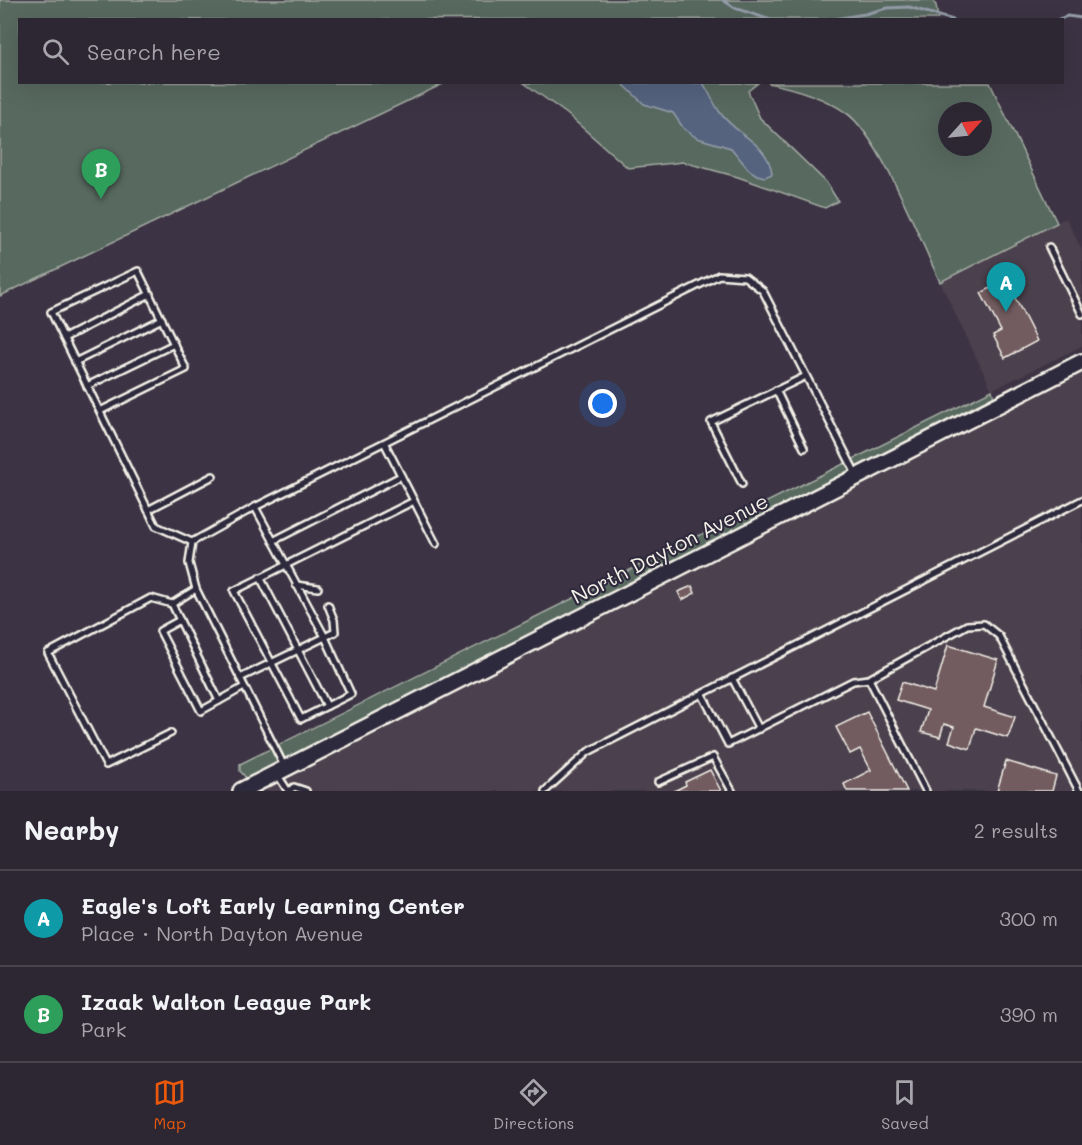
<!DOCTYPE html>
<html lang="en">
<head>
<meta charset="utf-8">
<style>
	:root { --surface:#2d2733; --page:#39333f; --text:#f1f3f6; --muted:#a7a5ac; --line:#48444e; --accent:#ea580c }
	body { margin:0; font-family:Mali,sans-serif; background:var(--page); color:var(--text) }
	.compass { position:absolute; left:938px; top:102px; width:54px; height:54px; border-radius:50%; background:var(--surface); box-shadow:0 6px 24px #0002; rotate:63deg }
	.you { position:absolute; left:603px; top:404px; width:21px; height:21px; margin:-15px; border:4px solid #fff; border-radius:50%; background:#1a73e8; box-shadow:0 0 0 9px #1a73e833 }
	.badge { display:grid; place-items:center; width:39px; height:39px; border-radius:50%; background:var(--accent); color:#fff; font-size:20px; font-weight:700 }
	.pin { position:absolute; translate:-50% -50px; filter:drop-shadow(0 2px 3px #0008) }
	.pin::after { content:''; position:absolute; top:32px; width:21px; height:18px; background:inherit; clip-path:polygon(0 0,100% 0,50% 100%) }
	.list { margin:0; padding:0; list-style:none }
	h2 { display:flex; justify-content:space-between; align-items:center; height:78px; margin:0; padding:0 24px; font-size:26px }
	h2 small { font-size:20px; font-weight:400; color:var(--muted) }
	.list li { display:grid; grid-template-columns:39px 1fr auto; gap:18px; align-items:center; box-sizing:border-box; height:96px; padding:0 24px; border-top:2px solid var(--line) }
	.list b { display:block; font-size:22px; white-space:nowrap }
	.list p { margin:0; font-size:20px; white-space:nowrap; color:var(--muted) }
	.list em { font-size:20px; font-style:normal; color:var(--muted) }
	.icon { flex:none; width:33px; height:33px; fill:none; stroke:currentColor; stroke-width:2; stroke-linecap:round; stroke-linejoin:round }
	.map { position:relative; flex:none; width:1082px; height:791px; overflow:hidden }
	.search { position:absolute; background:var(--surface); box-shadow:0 6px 24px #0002; left:18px; right:18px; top:18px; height:66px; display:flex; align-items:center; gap:15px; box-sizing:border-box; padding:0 21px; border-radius:0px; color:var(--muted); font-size:22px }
	.sheet { height:270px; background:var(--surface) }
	nav { display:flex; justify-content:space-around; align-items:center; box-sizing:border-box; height:84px; border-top:2px solid var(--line); background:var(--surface); font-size:16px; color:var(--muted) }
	nav a { display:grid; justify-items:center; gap:3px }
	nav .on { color:var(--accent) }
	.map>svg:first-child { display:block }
	.built { fill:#4c404d }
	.green { fill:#586961; stroke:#a6ada4; stroke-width:1.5; fill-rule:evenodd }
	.water { fill:#54647f; stroke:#949ca9; stroke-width:1.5 }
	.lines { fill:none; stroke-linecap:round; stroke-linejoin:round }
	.stream { stroke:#949ca9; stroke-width:3 }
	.building { fill:#725b61; stroke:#f4f1e8; stroke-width:1.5 }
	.service-casing { stroke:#f4f1e8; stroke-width:10 }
	.secondary-casing { stroke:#f4f1e8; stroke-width:20 }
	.service { stroke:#2f2a3d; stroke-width:5 }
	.secondary { stroke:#2f2a3d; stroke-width:15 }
	.labels { text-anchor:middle; stroke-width:4.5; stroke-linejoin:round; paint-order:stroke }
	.street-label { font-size:21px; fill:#f4f1e8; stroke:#2f2a3d }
</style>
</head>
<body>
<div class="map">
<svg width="1082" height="791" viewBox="0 0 1082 791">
	<rect width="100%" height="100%" fill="#3c3444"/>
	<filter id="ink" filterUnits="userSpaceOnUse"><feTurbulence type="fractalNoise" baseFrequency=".0167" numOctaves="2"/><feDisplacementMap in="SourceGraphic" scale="12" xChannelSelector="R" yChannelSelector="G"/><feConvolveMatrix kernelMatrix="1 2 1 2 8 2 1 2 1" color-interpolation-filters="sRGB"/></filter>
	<g filter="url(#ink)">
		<g class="built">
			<path d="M1066,218l16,32v96l-90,44 -52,-108z"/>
			<path d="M1082,369v422h-827z"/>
		</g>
		<g class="green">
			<path d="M0,0h931l5,5 2,14 -918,1v62l425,1 -445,213z"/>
			<path d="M524,83h234l-10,8 12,27 66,64 12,19 -13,7 -87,-31 -55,-15 -55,6 -61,-54z"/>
			<path d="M768,83h222l67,140 -117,59c-19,-40 -61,-148 -95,-170 -22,-15 -52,-24 -77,-29zM947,111h36v36h-36z"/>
			<path d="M992,390l2,8 -747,381 -7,-8v-7z"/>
		</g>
		<path class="water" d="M622,83h81c6,9 10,19 16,28 15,24 50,31 53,63l-7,3 -8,-2 -8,-5 -18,-22 -34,-10 -13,-9 -11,-16 -29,-9z"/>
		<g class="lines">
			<g class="stream">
				<path d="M723,0l12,8 36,12"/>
				<path d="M828,20l37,-6 22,-6 22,-1 44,13"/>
				<path d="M1057,20l10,-4 15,2"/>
			</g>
		</g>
		<g class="building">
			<path d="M1006,280l31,61 -32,17 -12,-23 8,-4 -20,-38z"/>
			<path d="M692,586l3,7 -13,7 -4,-8z"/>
			<path d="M948,645l50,15 -14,47 31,10 -7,21 -32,-10 -6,21 -21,-7 5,-15 -10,-3 -4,13 -19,-5 7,-22 -32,-10 6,-18 32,10z"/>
			<path d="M867,712l40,79h-60l-3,-7 27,-14 -11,-21 -10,5 -14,-27z"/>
			<path d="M1006,761l50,15 -4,15h-55z"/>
			<path d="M710,770l11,21h-47l12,-6 -1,-3z"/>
		</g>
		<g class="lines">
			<g class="service-casing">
				<g id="service">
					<path d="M1049,247l33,67"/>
					<path d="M64,338l86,-44"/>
					<path d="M75,362l87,-43"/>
					<path d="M87,386l87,-42"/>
					<path d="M776,390l28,58"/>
					<path d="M100,411l86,-42 -48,-98 -87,41 105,214 36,16"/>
					<path d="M385,444l51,100"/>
					<path d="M742,484l-31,-62 95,-46"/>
					<path d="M148,510l65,-34"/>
					<path d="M273,541l128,-65"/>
					<path d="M260,577l67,129"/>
					<path d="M296,585l22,3"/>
					<path d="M196,589l-7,-26 3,-21 63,-35"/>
					<path d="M328,605l6,15 1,12 -10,5 26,57 -50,25 -67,-128 180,-90"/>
					<path d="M180,620l-20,11 41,80 18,-10"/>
					<path d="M240,678l85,-41 -70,-130 464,-232 26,2 18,14 94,185"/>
					<path d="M732,678l27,51"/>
					<path d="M869,679l57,112"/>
					<path d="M244,687l-25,14 -47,-97 24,-15 89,179"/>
					<path d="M702,694l26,50 125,-63 16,-2 98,-54 17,-1 15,12 80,155"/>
					<path d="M171,733l-65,32 -58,-112 103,-55 21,6"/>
					<path d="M277,774l11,17"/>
					<path d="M658,782l55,-25 19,34"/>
					<path d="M289,791l5,-4 12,4"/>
					<path d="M545,791l43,-39 494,-252"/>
				</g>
			</g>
			<g class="secondary-casing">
				<path id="secondary" d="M241,791l841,-429"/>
			</g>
			<use href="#service" class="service"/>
			<use href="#secondary" class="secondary"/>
		</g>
	</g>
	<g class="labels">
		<g class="street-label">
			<text transform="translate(670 549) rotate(-27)" y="7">North Dayton Avenue</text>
		</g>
	</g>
</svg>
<svg class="compass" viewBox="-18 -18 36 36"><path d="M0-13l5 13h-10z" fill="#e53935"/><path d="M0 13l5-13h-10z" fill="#a7a5ac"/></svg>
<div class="you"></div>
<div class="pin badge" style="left:1006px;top:312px;background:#0f9aa8">A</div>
<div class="pin badge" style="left:101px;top:199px;background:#2e9e5b">B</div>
<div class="search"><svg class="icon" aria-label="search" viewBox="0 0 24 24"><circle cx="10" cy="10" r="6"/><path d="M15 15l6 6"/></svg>Search here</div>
</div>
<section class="sheet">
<h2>Nearby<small>2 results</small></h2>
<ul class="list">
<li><span class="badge" style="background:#0f9aa8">A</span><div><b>Eagle's Loft Early Learning Center</b><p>Place · North Dayton Avenue</p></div><em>300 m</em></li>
<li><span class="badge" style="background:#2e9e5b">B</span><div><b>Izaak Walton League Park</b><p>Park</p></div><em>390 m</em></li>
</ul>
</section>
<nav>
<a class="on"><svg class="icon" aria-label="map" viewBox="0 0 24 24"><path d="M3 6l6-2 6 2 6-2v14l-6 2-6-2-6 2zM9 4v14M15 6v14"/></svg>Map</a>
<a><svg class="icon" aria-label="directions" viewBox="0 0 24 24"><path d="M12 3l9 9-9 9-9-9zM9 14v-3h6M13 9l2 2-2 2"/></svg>Directions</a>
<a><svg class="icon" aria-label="saved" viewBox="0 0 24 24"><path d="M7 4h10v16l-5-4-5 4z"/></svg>Saved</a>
</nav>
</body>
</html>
